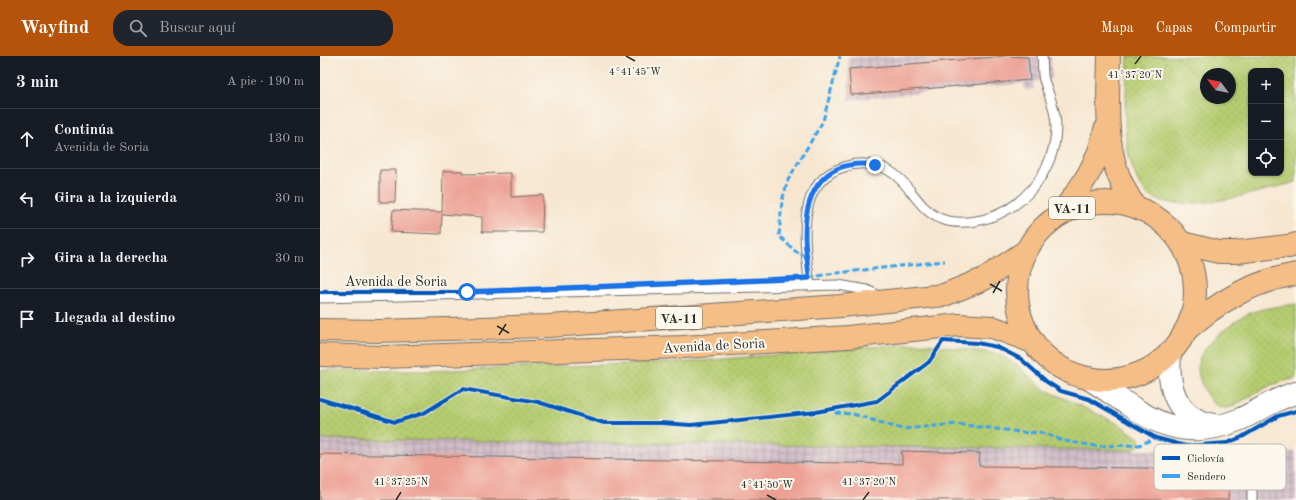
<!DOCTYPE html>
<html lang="es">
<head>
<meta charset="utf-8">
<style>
	:root { --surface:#171b24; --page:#20242c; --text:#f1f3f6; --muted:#9ea1a6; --line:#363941; --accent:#b45309 }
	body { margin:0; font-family:"Old Standard TT",serif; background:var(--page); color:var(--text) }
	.controls { position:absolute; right:12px; top:12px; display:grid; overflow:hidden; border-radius:8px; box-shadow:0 1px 3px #0004 }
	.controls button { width:36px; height:36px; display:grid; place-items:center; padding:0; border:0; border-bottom:1px solid var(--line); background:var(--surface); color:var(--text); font:20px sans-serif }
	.compass { position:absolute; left:880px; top:12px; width:36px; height:36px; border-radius:50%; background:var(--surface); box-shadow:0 1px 3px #0004; rotate:302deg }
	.stop { position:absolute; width:12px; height:12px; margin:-9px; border:3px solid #1a73e8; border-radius:50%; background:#fff }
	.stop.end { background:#1a73e8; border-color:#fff; box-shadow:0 1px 4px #0008 }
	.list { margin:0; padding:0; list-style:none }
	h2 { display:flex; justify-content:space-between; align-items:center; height:52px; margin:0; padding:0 16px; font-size:17px }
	h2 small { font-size:13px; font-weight:400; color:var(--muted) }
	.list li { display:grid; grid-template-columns:26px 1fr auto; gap:12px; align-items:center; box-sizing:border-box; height:60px; padding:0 16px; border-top:1px solid var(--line) }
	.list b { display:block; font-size:15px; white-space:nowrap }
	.list p { margin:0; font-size:13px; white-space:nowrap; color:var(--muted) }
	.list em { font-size:13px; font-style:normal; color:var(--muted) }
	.icon { flex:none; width:22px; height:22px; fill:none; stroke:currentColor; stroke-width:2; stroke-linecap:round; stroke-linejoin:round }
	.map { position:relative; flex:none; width:976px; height:444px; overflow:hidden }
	header { display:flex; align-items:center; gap:24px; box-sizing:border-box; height:56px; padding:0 20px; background:var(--accent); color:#fff }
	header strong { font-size:19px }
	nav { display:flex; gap:22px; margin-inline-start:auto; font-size:14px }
	.search { width:280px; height:36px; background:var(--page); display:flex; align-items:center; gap:10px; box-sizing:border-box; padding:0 14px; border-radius:16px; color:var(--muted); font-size:15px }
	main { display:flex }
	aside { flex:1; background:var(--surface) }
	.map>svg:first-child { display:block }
	.industrial { fill:url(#industrial-grid) }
	.grass { fill:url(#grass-dots); stroke:#707c4e; fill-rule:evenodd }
	.building { fill:#eda195 }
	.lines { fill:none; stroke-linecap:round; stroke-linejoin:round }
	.service-casing { stroke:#726d65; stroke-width:11 }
	.tertiary-casing { stroke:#726d65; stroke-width:24 }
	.trunk-casing { stroke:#726d65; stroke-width:24 }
	.motorway-casing { stroke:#726d65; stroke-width:24 }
	.service { stroke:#fff; stroke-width:9 }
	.tertiary { stroke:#fff; stroke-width:22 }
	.trunk { stroke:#f6be87; stroke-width:22 }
	.motorway { stroke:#f6be87; stroke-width:22 }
	.quiet { stroke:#3ea3eb; stroke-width:3; stroke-dasharray:6 3; stroke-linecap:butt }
	.cycleway-casing { stroke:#fbf7ec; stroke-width:6 }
	.cycleway { stroke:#0057b8; stroke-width:4 }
	.route { stroke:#1a73e8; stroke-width:5 }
	.ticks { fill:none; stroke:#2b2b2b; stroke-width:1.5 }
	.labels { text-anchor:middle; stroke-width:4; stroke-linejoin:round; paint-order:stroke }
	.shield { fill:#fbf7ec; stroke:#696865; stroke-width:1 }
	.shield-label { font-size:13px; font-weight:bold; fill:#2b2b2b }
	.street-label { font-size:14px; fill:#2b2b2b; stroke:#fbf7ec }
	.key { fill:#fbf7ec; stroke:#bdbab2; stroke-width:1 }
	.key-label { font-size:11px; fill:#2b2b2b }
	.ticks-label { font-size:10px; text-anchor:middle; fill:#2b2b2b; stroke:#fbf7ec; stroke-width:4; stroke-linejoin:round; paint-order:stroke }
</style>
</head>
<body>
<header>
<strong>Wayfind</strong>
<div class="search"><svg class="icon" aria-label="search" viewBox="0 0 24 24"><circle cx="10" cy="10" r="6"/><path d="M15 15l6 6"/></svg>Buscar aquí</div>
<nav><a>Mapa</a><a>Capas</a><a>Compartir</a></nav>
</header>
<main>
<aside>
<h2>3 min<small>A pie · 190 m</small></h2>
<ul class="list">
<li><svg class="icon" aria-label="ahead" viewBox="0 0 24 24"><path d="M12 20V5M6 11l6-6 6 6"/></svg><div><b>Continúa</b><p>Avenida de Soria</p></div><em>130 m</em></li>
<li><svg class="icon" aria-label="left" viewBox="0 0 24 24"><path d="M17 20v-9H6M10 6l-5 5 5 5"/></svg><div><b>Gira a la izquierda</b></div><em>30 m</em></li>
<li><svg class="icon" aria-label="right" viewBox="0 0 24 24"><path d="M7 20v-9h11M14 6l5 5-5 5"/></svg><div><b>Gira a la derecha</b></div><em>30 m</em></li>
<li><svg class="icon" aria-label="arrive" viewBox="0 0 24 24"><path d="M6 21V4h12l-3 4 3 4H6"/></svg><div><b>Llegada al destino</b></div></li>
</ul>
</aside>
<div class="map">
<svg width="976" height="444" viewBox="0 0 976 444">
	<defs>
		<pattern id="industrial-grid" width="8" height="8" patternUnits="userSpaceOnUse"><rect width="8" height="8" fill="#d1bdc9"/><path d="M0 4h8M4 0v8" fill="none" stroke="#aa9aa3"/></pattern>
		<pattern id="grass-dots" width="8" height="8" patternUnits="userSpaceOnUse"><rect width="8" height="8" fill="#b5cc70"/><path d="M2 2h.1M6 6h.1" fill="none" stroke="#9caf61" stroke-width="1.8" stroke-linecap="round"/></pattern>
	</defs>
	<rect width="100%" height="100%" fill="#fbf7ec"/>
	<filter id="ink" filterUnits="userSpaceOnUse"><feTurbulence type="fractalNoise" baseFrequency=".025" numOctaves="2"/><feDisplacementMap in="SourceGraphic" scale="8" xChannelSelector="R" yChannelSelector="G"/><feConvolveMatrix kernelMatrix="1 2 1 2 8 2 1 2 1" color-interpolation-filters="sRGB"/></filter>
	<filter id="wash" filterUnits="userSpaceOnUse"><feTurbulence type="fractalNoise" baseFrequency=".012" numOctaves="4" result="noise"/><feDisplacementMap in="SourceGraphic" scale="16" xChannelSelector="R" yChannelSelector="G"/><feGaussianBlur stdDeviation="0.9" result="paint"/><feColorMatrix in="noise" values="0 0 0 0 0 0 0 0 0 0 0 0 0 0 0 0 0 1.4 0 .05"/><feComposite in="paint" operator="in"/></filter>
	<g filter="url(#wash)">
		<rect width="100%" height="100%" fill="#f7e7d1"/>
		<g class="industrial">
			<path d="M528,0h203l1,22 -18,4v7l-9,1 -1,-7 -175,17z"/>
			<path d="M0,383l976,13v48h-976z"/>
		</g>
		<g class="grass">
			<path d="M808,0h168v126c-33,9 -116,34 -146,14 -11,-8 -17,-25 -20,-37 -9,-30 -3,-72 -2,-103zM931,15h30v102h-30zM886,18h24v24h-24z"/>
			<path d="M976,248v74l-25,7 -42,23c-11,1 -18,-5 -23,-15 -5,-9 -9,-19 -8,-29 1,-17 36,-43 50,-50 12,-6 35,-8 48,-10z"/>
			<path d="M599,287l80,11 19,12 26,23 75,35 21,15 -1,6 -6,5 -813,-11v-69l103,1 263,-9z"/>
		</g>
		<g id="blocks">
			<g class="building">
				<path d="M686,0l22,1 2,23 -179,15 -2,-26z"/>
				<path d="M60,114h16l-1,32h-15z"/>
				<path d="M123,115h20v3l48,-1v24l32,-2 -1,37h-60v-15l-40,-3 -1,20 -50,-2 2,-22 49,2z"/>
				<path d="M582,395l78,2 -1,13 250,3 -1,31h-908v-46l582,10z"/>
			</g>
		</g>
	</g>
	<g filter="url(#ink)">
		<use href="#blocks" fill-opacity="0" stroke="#726d65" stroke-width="1"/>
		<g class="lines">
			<g class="service-casing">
				<g id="service">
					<path d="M490,230c-5,-39 -17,-104 34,-119 14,-5 31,-4 44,3 22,12 29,39 53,49 11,4 23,4 35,2 45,-8 79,-48 80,-94 0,-17 -7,-31 -12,-47 -2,-7 -1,-16 -2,-24"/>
					<path d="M0,242l518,-13 29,5 14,7"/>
					<path d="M932,444v-31"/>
				</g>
			</g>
			<g class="tertiary-casing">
				<g id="tertiary">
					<path d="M850,296c-3,34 5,68 45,73"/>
					<path d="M768,322c53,33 84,69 150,42 20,-8 37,-22 58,-27"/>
				</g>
			</g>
			<g class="trunk-casing">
				<g id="trunk">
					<circle cx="786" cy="235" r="89"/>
					<path d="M862,187l37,9h18l59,-7"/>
					<path d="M0,274l60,1 169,-5 292,-20 103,-11 40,-16 42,-28"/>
					<path d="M865,275c33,-29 66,-49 111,-57"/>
					<path d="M0,299l63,2 299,-10 166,-10 111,-12 33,2 41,15"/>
				</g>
			</g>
			<g class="motorway-casing">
				<g id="motorway">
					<path d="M789,0c-1,52 -7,105 26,150"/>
					<path d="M741,157c20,-25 38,-51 44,-83"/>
					<path d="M969,191l7,-3"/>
				</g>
			</g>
			<use href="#service" class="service"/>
			<use href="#tertiary" class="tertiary"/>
			<use href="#trunk" class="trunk"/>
			<use href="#motorway" class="motorway"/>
			<g class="quiet">
				<path d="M487,201l-12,-6 -16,-15 3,-35 6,-21 35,-59 17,-65"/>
				<path d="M489,222l19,-4 117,-13"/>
				<path d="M515,357l18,1 49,15 55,-5 71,9 11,-1 26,9 30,5 44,-1 17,-7"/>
			</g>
			<g class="cycleway-casing">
				<g id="cycleway">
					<path d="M0,236h147l342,-14"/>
					<path d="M623,285l34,2 20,4 24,12 26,23 14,9 28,8 67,39 30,8 41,-3 15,-6 36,-21 18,-5"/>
					<path d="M0,343l75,23 29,-9 39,-24 75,13 66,21h57l30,2 125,-13 61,-11 52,-39 14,-21"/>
				</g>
			</g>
			<use href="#cycleway" class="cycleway"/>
		</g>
	</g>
	<g class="lines" filter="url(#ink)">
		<path class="route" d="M147,236l342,-14c-1,-15 -4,-29 -4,-43 0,-46 21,-77 70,-70"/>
	</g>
	<path class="ticks" d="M306,0l9,5M815,8l6,-8M670,228l12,7M673,237l7,-12M177,270l12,7M179,279l7,-11M447,439l9,5M76,444l5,-8M543,444l6,-8"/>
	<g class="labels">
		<g class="shield">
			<rect x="729" y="141" width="46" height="22" rx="3"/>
			<rect x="336" y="251" width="46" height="22" rx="3"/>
		</g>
		<g class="shield-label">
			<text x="752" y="157">VA-11</text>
			<text x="359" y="267">VA-11</text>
		</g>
		<g class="street-label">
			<text x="76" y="230">Avenida de Soria</text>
			<text transform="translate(394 289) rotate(-3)" y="5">Avenida de Soria</text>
		</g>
	</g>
	<rect x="834" y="388" width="132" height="46" rx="6" class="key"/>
	<rect x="842" y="400" width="18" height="4" fill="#0057b8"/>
	<rect x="842" y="418" width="18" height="4" fill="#3ea3eb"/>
	<g class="key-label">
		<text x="867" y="406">Ciclovía</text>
		<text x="867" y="424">Sendero</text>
	</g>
	<g class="ticks-label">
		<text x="315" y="19">4°41'45"W</text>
		<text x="815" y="22">41°37'20"N</text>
		<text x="81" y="429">41°37'25"N</text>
		<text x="549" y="429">41°37'20"N</text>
		<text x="447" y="432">4°41'50"W</text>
	</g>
</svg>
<div class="controls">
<button>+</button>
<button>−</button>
<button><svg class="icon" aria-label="locate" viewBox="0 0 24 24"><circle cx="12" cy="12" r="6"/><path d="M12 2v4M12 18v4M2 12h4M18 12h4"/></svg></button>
</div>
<svg class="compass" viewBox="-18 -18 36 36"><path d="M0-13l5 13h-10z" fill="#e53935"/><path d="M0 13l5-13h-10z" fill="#9ea1a6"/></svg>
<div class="stop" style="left:147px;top:236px"></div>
<div class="stop end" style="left:555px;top:109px"></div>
</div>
</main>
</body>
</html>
